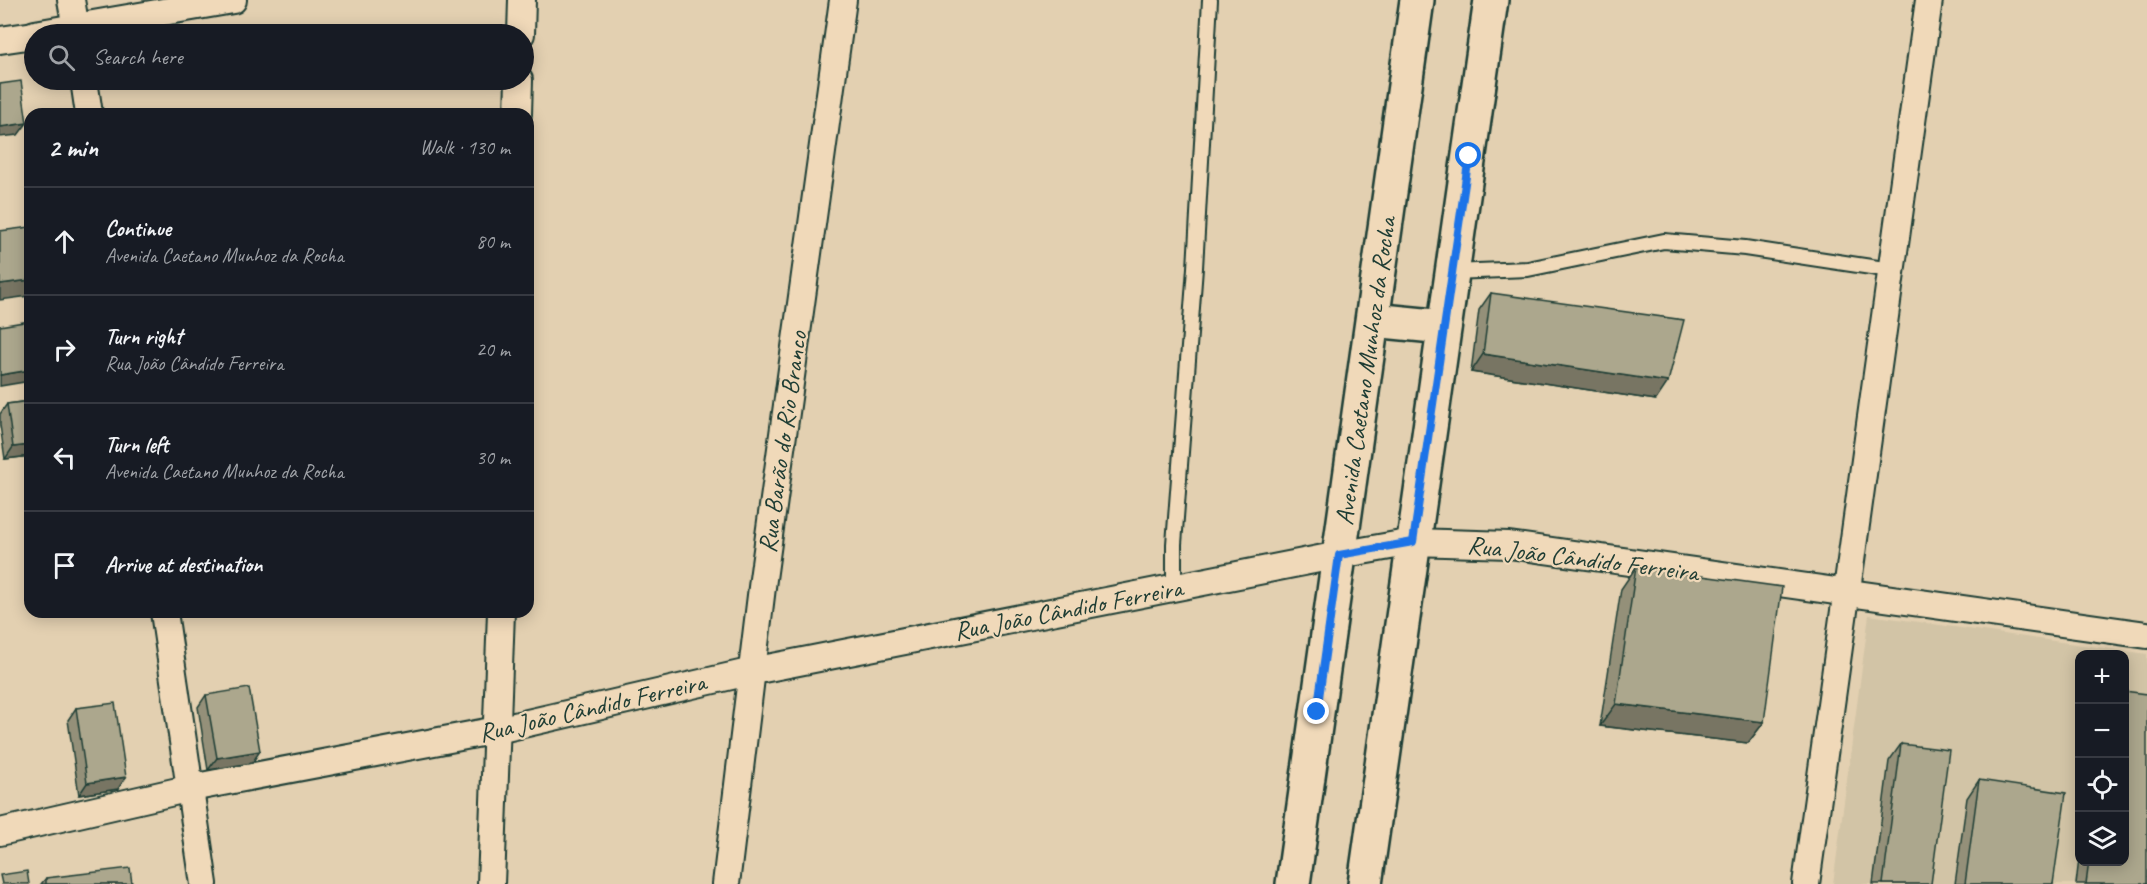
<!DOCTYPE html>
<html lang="en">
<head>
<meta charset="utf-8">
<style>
	:root { --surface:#171b24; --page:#242831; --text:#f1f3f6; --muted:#9ea1a6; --line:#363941 }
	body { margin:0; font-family:Caveat,sans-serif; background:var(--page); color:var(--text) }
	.controls { position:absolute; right:18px; bottom:18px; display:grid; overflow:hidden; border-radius:12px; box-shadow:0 3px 15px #0003 }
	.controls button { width:54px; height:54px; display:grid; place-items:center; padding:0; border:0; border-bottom:2px solid var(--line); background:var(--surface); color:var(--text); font:30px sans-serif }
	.stop { position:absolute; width:18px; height:18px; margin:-14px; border:4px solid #1a73e8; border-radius:50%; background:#fff }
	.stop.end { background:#1a73e8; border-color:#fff; box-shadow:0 2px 6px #0008 }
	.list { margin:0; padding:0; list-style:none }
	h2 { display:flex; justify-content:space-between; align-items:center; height:78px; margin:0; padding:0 24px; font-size:26px }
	h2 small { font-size:20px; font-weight:400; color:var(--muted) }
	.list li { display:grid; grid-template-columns:39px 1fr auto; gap:18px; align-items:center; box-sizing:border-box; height:108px; padding:0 24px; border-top:2px solid var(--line) }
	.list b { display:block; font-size:22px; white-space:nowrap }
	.list p { margin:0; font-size:20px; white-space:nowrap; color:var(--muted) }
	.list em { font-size:20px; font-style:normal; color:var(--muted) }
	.icon { flex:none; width:33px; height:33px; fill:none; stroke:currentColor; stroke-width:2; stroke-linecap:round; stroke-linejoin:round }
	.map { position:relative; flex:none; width:2147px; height:884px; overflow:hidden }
	.search { position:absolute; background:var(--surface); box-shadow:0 3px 15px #0003; left:24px; top:24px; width:510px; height:66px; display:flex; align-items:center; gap:15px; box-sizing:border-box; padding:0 21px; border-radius:33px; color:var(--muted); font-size:22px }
	.panel { position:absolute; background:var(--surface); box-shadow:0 3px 15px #0003; left:24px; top:108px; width:510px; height:510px; border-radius:18px }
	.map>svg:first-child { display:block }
	.built { fill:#d2c4a6; fill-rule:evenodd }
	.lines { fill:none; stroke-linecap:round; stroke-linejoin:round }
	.service-casing { stroke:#1f3d34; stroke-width:18 }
	.minor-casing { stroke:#1f3d34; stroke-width:30 }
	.secondary-casing { stroke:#1f3d34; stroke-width:38 }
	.service { stroke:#f0d9b9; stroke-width:14 }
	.minor { stroke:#f0d9b9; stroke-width:26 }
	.secondary { stroke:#f0d9b9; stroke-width:33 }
	.wall { fill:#949079; stroke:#1f3d34; stroke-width:1.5 }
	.shaded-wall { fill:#787563; stroke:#1f3d34; stroke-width:1.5 }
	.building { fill:#aca78d; stroke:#1f3d34; stroke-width:1.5 }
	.route { stroke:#1a73e8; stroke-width:8 }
	.labels { text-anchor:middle; stroke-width:4.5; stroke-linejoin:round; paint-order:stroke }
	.street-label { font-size:26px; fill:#1f3d34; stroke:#f0d9b9 }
</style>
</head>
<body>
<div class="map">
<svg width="2147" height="884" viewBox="0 0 2147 884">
	<rect width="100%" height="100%" fill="#e3d0b1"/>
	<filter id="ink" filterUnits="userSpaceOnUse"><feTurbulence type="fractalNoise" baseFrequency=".0167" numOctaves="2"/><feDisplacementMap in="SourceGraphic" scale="12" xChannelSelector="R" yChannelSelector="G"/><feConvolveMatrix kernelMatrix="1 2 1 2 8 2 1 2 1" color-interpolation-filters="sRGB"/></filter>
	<g filter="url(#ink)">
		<path class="built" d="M1869,615l278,39v230h-314zM2080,654h44v208h-44z"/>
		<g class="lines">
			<g class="service-casing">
				<g id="service">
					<path d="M1452,272l76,-3 136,-28 81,7 146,22"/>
					<path d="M1174,588v-44l21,-276 15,-268"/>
				</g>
			</g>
			<g class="minor-casing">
				<g id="minor">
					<path d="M71,0l6,34"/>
					<path d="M35,34l198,-34"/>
					<path d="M521,34l1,-34"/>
					<path d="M0,40l34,-5"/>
					<path d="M84,80l5,34"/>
					<path d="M518,114l1,-34"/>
					<path d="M164,612l40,272"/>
					<path d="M0,832l191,-44 306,-58 256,-59 586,-116 74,-13 96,3 638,90"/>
					<path d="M491,884l10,-272"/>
					<path d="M726,884l37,-305 80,-579"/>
					<path d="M1806,884l123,-884"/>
				</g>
			</g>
			<g class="secondary-casing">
				<g id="secondary">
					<path d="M1373,320l71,7"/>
					<path d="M1293,884l124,-884"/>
					<path d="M1365,884l126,-884"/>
				</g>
			</g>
			<use href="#service" class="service"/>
			<use href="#minor" class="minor"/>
			<use href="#secondary" class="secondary"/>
		</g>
		<g class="wall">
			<path d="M1491,293l165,107 -185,-28 8,-62z"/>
			<path d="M30,401v55l-25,3 -5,-34v-11l7,-10z"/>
			<path d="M1636,567l128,155 -16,21 -148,-17 21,-137z"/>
			<path d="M206,695l46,68 -44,7 -10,-63z"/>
			<path d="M76,708l42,81 -39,6 -11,-75z"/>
			<path d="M1901,744l30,140h-58l16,-123z"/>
			<path d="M1979,780l74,104h-98l12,-86z"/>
			<path d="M2079,859v2h45l23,23h-71z"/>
			<path d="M46,878l86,6h-91z"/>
		</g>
		<g class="shaded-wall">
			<path d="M27,123l-9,12 -18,2v-10z"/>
			<path d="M30,280l-1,16 -29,4v-16z"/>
			<path d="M1483,354l185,28 -12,18 -185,-28z"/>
			<path d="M30,370v11l-30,5v-11z"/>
			<path d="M30,445v11l-25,3 8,-12z"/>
			<path d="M1616,704l148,18 -16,21 -148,-17z"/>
			<path d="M260,751l-8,12 -44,7 9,-12z"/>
			<path d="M126,777l-8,12 -39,6 8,-12z"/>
		</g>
		<g class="building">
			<path d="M21,81l6,42 -27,4v-43z"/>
			<path d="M30,227v53l-30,4v-53z"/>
			<path d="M1491,293l193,27 -16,62 -185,-28z"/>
			<path d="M30,321v49l-30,5v-49z"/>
			<path d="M30,401v44l-17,2 -6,-43z"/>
			<path d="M1636,567l146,20 -18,135 -148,-18z"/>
			<path d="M249,688l11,63 -43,7 -11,-63z"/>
			<path d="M2124,691l23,3v190h-61l3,-23h35z"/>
			<path d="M115,703l11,74 -39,6 -11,-75z"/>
			<path d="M1901,744l48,6 -18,134h-48z"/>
			<path d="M1979,780l87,13 -13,91h-88z"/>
			<path d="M130,868l2,16h-86v-6z"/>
			<path d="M27,871l2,13h-27l-2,-9z"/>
		</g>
	</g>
	<g class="lines" filter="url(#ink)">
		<path class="route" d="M1317,712l22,-157 74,-13 56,-386"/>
	</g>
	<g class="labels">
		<g class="street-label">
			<text transform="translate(1365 371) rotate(-82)" y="9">Avenida Caetano Munhoz da Rocha</text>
			<text transform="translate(782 442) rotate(-82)" y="9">Rua Barão do Rio Branco</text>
			<text transform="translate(1583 558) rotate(7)" y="9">Rua João Cândido Ferreira</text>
			<text transform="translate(1068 609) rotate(-11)" y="9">Rua João Cândido Ferreira</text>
			<text transform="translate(592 707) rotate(-13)" y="9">Rua João Cândido Ferreira</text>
		</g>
	</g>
</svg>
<div class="controls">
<button>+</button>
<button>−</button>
<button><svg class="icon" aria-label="locate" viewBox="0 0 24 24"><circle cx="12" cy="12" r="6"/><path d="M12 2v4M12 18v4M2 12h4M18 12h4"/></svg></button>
<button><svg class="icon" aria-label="layers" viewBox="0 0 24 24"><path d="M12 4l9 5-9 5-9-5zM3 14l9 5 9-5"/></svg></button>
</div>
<div class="stop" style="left:1469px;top:156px"></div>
<div class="stop end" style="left:1317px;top:712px"></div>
<div class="search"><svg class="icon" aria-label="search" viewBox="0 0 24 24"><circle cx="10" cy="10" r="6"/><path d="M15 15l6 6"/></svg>Search here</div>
<section class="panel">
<h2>2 min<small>Walk · 130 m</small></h2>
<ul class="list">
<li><svg class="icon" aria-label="ahead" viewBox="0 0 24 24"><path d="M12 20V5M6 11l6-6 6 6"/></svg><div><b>Continue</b><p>Avenida Caetano Munhoz da Rocha</p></div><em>80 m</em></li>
<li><svg class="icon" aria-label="right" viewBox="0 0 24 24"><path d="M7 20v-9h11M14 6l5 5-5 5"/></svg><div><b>Turn right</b><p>Rua João Cândido Ferreira</p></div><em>20 m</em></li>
<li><svg class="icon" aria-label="left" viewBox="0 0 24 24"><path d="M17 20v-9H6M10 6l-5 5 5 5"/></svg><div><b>Turn left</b><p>Avenida Caetano Munhoz da Rocha</p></div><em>30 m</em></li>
<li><svg class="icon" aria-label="arrive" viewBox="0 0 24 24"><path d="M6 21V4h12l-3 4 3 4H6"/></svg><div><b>Arrive at destination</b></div></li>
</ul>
</section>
</div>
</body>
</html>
